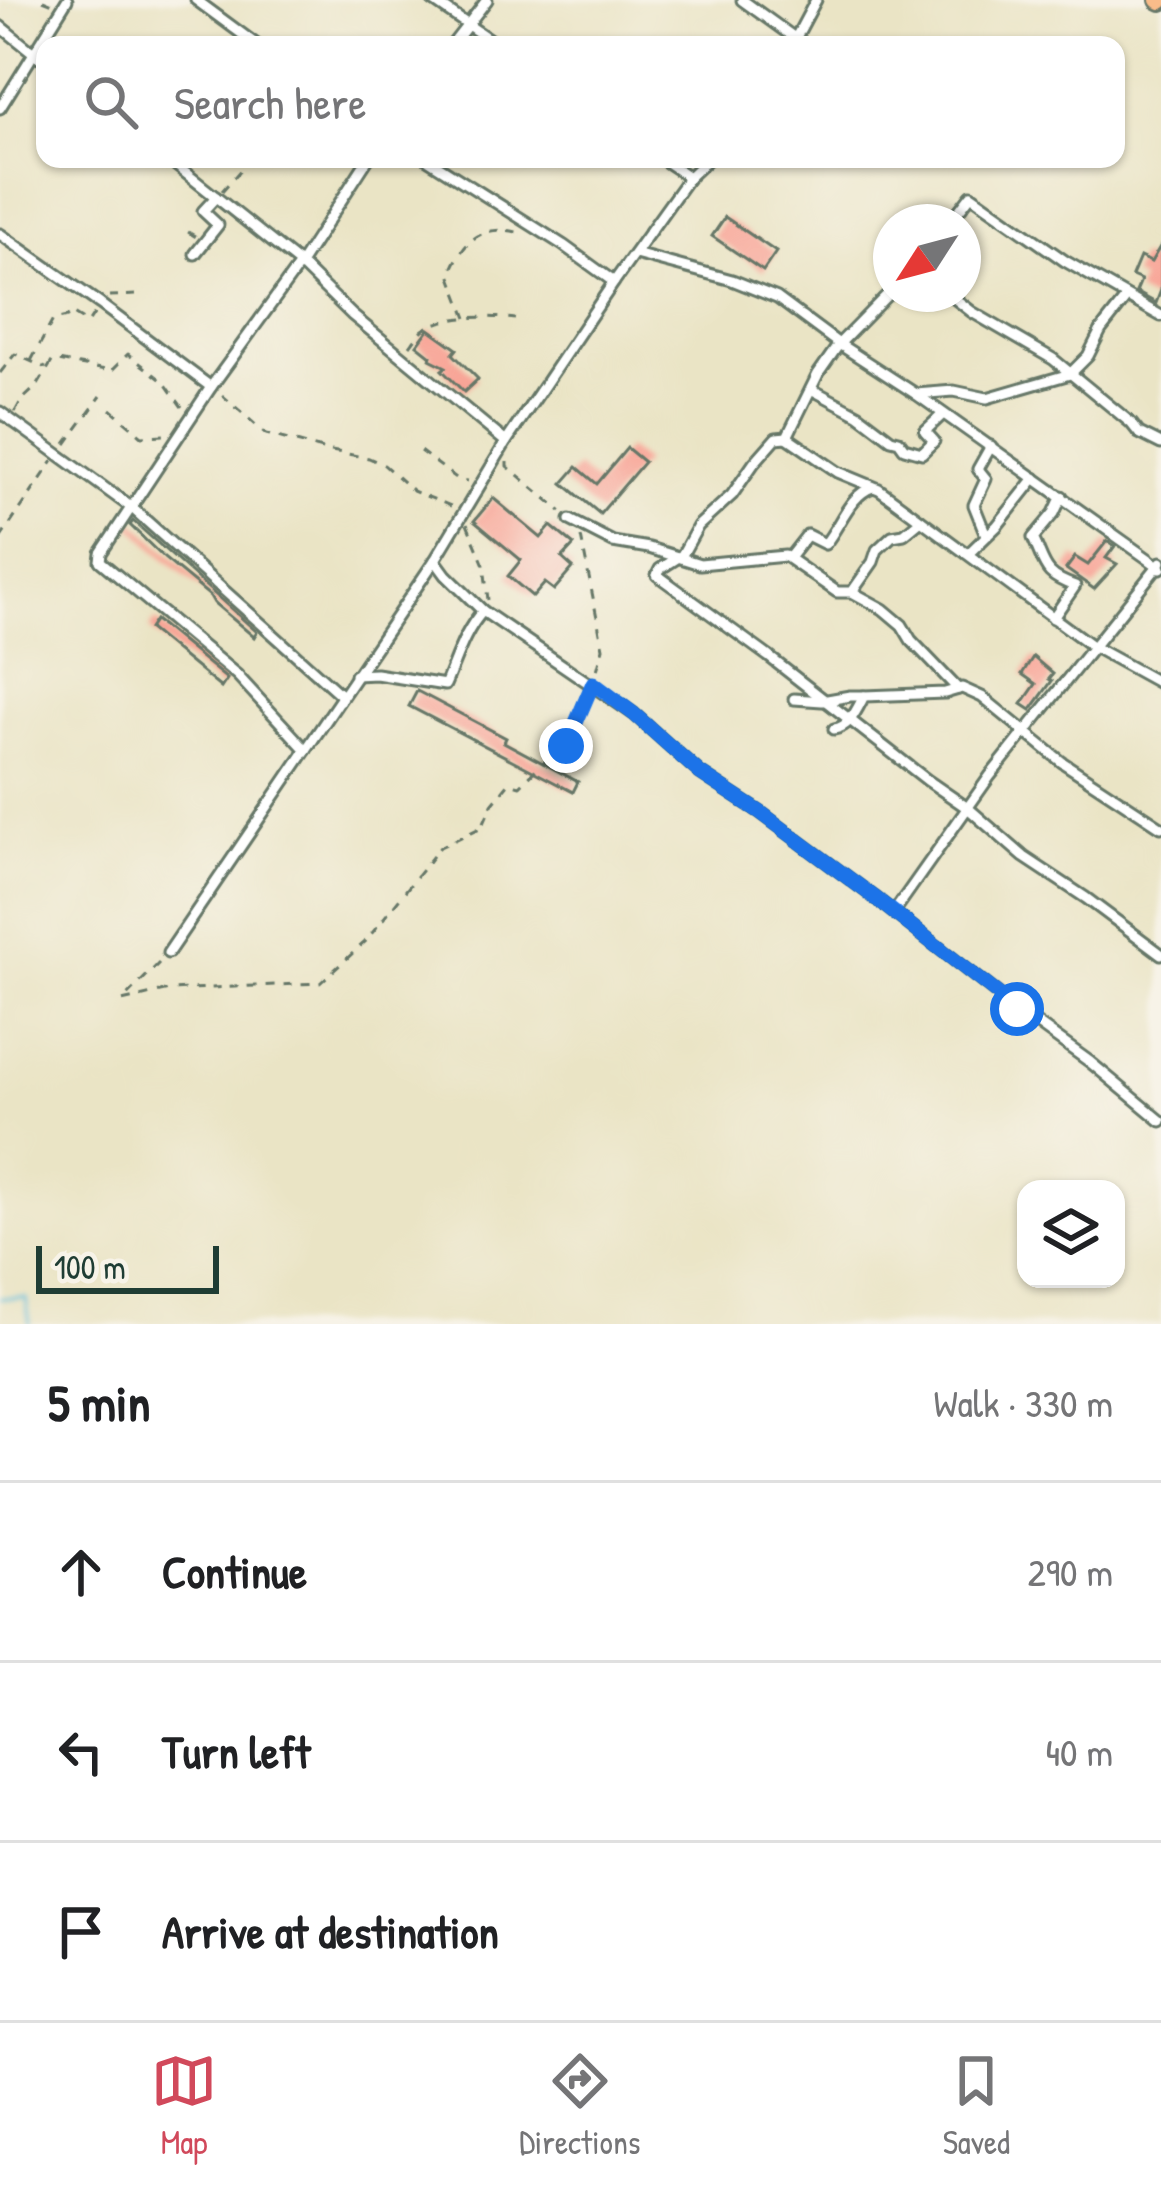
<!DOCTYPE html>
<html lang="en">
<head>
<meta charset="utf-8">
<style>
	:root { --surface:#fff; --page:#f6f6f6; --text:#202124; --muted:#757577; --line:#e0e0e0; --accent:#d1495b }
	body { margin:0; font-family:"Patrick Hand",sans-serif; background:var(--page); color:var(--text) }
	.controls { position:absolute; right:36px; bottom:36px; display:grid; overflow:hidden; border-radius:24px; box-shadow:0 3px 9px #0004 }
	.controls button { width:108px; height:108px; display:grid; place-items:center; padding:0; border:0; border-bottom:3px solid var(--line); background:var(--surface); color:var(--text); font:60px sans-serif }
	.compass { position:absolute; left:873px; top:204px; width:108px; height:108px; border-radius:50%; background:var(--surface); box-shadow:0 3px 9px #0004; rotate:234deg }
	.scale { position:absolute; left:36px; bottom:30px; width:183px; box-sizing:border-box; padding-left:12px; border:6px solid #1f3d34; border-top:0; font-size:33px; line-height:42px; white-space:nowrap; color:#1f3d34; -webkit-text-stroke:9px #f7f3e8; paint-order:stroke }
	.stop { position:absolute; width:36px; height:36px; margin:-27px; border:9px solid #1a73e8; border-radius:50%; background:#fff }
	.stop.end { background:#1a73e8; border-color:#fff; box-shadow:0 3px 12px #0008 }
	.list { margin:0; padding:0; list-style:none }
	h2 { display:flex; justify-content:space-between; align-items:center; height:156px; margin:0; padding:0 48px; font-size:51px }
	h2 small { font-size:39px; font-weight:400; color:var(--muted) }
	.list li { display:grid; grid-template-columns:78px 1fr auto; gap:36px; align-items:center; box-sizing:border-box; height:180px; padding:0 48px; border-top:3px solid var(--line) }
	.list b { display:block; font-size:45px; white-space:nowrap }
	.list em { font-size:39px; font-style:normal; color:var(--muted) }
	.icon { flex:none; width:66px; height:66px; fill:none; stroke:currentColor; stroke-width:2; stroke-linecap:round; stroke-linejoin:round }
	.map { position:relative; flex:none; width:1161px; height:1324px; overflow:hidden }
	.search { position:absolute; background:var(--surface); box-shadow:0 3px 9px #0004; left:36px; right:36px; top:36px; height:132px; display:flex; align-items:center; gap:30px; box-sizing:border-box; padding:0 42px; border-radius:24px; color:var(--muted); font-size:45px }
	.sheet { height:696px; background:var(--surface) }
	nav { display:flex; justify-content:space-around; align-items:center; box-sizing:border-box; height:168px; border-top:3px solid var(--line); background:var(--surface); font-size:33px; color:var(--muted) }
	nav a { display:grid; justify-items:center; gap:6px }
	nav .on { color:var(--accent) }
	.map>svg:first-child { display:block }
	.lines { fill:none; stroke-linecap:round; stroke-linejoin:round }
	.stream { stroke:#5fbfdd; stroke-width:3 }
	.building { fill:#f8a496 }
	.minor-casing { stroke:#667767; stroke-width:15 }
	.trunk-casing { stroke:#667767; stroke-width:22 }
	.path { stroke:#667767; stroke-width:3; stroke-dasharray:9 9; stroke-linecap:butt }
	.minor { stroke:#fff; stroke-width:9 }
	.trunk { stroke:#f9bc8a; stroke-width:16 }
	.route { stroke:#1a73e8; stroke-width:15 }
</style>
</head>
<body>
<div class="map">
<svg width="1161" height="1324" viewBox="0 0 1161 1324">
	<rect width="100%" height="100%" fill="#f7f3e8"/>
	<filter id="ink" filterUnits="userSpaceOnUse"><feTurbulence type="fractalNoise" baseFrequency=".00833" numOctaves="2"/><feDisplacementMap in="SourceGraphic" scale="24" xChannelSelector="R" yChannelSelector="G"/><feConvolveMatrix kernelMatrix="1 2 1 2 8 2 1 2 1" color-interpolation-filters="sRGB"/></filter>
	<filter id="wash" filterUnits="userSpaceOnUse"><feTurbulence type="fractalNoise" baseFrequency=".004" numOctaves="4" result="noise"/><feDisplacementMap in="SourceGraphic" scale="48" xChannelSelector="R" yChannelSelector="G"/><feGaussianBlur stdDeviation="2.7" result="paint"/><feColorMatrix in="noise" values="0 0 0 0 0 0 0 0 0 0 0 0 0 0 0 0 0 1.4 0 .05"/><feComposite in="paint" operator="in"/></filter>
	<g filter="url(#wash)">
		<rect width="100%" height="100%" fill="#eae4c5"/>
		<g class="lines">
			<path class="stream" d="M0,1298h26l4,26"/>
		</g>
		<g id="blocks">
			<g class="building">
				<path d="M725,217l51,35 -13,19 -51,-35z"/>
				<path d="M1161,245v45l-5,13 -20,-11 5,-12 -9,-4 8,-19 11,5z"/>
				<path d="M429,329l28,20 -4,5 25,25 -14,13 -22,-22 4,-3 -16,-8 1,-3 -14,-11z"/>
				<path d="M627,448l17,14 -44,52 -37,-31 14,-16 20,17z"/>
				<path d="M493,498l48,40 10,-12 23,19 -12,13 11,10 -19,22 -9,-7 -12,14 -25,-21 13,-16 -47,-39z"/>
				<path d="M133,521l124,111 -3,5 -40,-34 -4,-7 -45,-37 -35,-34z"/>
				<path d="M1107,541l8,5 -9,12 11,6 -23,25 -28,-20 9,-12 13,8z"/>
				<path d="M155,620l72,59 -6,9 -72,-59z"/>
				<path d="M1033,657l20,17 -4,5 3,2 -21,29 -9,-6 14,-20 -14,-10z"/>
				<path d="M417,691l89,47 -2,4 74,40 -5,10 -164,-86z"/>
			</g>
		</g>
	</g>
	<g filter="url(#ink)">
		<use href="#blocks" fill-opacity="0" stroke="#667767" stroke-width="3"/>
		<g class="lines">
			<g class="minor-casing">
				<g id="minor">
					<path d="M196,0l61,45"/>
					<path d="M432,0l65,45"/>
					<path d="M742,0l54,39"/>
					<path d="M0,26l45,36"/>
					<path d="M452,45l35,-45"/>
					<path d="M792,45l24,-45"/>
					<path d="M0,108l67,-108"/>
					<path d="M168,159l132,105 52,51 154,127"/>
					<path d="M427,159l136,86 51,37"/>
					<path d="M662,159l27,18"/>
					<path d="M950,222l21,-27 94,66 96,55"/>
					<path d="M0,234l100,70 111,83"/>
					<path d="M195,254l23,-29 -15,-14 13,-14"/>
					<path d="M635,254l97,26 45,18 62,46 77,50 245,174"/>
					<path d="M891,291l-52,53 -21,30 -31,63 -11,1 -22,25 -22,32 -34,31 -16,29 -22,14 -3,6 111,81 159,124 42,29 55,48 62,41 75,56"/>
					<path d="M949,294l23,18 81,47 78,64 8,10 22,11"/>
					<path d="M811,389l47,25 33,25 8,2 5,7 18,5 12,-12 -9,-10 18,-17"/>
					<path d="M916,394l38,-3 33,7 83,-24 18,-18 13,-26 26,-33"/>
					<path d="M0,412l132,96 210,188"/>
					<path d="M787,437l51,35 41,17 213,157 69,38"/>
					<path d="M570,520l43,22 36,6 51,16 85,-8 52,36h15l31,17 19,16 9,15 47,49"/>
					<path d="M986,535l-12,-30 12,-26 -8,-10 13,-23"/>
					<path d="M968,554l29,-28 38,-48"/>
					<path d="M789,558l18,-23 18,9c15,-18 25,-50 48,-57"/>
					<path d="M435,560l11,15 37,36 151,103 66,59 60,39 114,85 143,112 73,53 71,59"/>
					<path d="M852,592l21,-30 4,-12 15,-14 12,-2 17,-14"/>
					<path d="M1053,618l22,-32c-32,-11 -29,-20 -42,-48l21,-25 8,-17"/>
					<path d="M355,675l21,-1 69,11c11,-25 19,-54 38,-74"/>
					<path d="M794,699l28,2 28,-5h14"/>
					<path d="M834,729c16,-2 23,-20 30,-33l81,-3 17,-5 20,9 80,65 99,65"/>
					<path d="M306,750l-69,-75 -137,-114 1,-8 110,-166 89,-123 68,-105"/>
					<path d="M894,912l96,-136 171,-214"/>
					<path d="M168,953l267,-393 71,-118 108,-160 75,-105 19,-18"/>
				</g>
			</g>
			<g class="trunk-casing">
				<path id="trunk" d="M1159,0l2,1"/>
			</g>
			<g class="path">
				<path d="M43,0l12,5"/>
				<path d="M222,191l28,-32"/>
				<path d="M188,232l10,6"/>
				<path d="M109,296l29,-1"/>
				<path d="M467,318l-17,-44c14,-34 32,-51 71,-41"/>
				<path d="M410,346c3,-4 9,-13 13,-16 20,-15 68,-14 92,-11"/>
				<path d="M31,361l22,-41 14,-3 3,-5 18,11 8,-12"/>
				<path d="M0,373l15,-19 31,14"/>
				<path d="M222,395l44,39 60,16 43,8 15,7 29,26 43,17"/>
				<path d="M111,409l31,27 23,-1"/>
				<path d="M15,412l6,-11 17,-16 15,-25 58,11 17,-17 36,28 18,25"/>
				<path d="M66,444l35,-48"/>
				<path d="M420,451l39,29 9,1"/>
				<path d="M507,462v4l54,45"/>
				<path d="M467,524l17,41 4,35"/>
				<path d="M581,537l22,111 -7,26"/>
				<path d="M0,539l53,-78"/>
				<path d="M159,963l-37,38 47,-11 151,-7 45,-41 75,-95 42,-20 10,-23 17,-21 11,3 20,-21 26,-19 23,-51"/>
			</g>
			<use href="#minor" class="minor"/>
			<use href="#trunk" class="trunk"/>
		</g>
	</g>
	<g class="lines" filter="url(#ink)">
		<path class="route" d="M566,746l27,-63 41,31 66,59 60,39 114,85 143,112"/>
	</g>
</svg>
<div class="controls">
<button><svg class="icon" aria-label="layers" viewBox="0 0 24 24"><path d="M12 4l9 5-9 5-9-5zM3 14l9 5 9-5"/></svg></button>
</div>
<svg class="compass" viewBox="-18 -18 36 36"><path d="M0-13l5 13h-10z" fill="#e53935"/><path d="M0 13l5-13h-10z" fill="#757577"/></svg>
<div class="scale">100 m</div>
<div class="stop" style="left:1017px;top:1009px"></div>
<div class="stop end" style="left:566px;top:746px"></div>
<div class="search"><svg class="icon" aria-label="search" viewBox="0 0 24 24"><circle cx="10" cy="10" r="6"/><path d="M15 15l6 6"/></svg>Search here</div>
</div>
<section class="sheet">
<h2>5 min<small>Walk · 330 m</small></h2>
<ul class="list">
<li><svg class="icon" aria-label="ahead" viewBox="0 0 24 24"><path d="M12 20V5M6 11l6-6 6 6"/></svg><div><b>Continue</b></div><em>290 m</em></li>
<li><svg class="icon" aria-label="left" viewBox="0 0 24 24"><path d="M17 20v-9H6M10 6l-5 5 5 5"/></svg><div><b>Turn left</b></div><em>40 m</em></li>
<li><svg class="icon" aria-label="arrive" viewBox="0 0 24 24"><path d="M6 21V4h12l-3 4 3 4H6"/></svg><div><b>Arrive at destination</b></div></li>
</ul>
</section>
<nav>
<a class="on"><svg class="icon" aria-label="map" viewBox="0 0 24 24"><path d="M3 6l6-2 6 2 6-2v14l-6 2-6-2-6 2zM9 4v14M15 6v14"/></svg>Map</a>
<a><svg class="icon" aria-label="directions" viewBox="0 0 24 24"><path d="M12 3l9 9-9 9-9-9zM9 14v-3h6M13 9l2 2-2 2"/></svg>Directions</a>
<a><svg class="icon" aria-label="saved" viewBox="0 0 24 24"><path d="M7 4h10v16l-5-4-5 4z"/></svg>Saved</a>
</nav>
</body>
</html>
